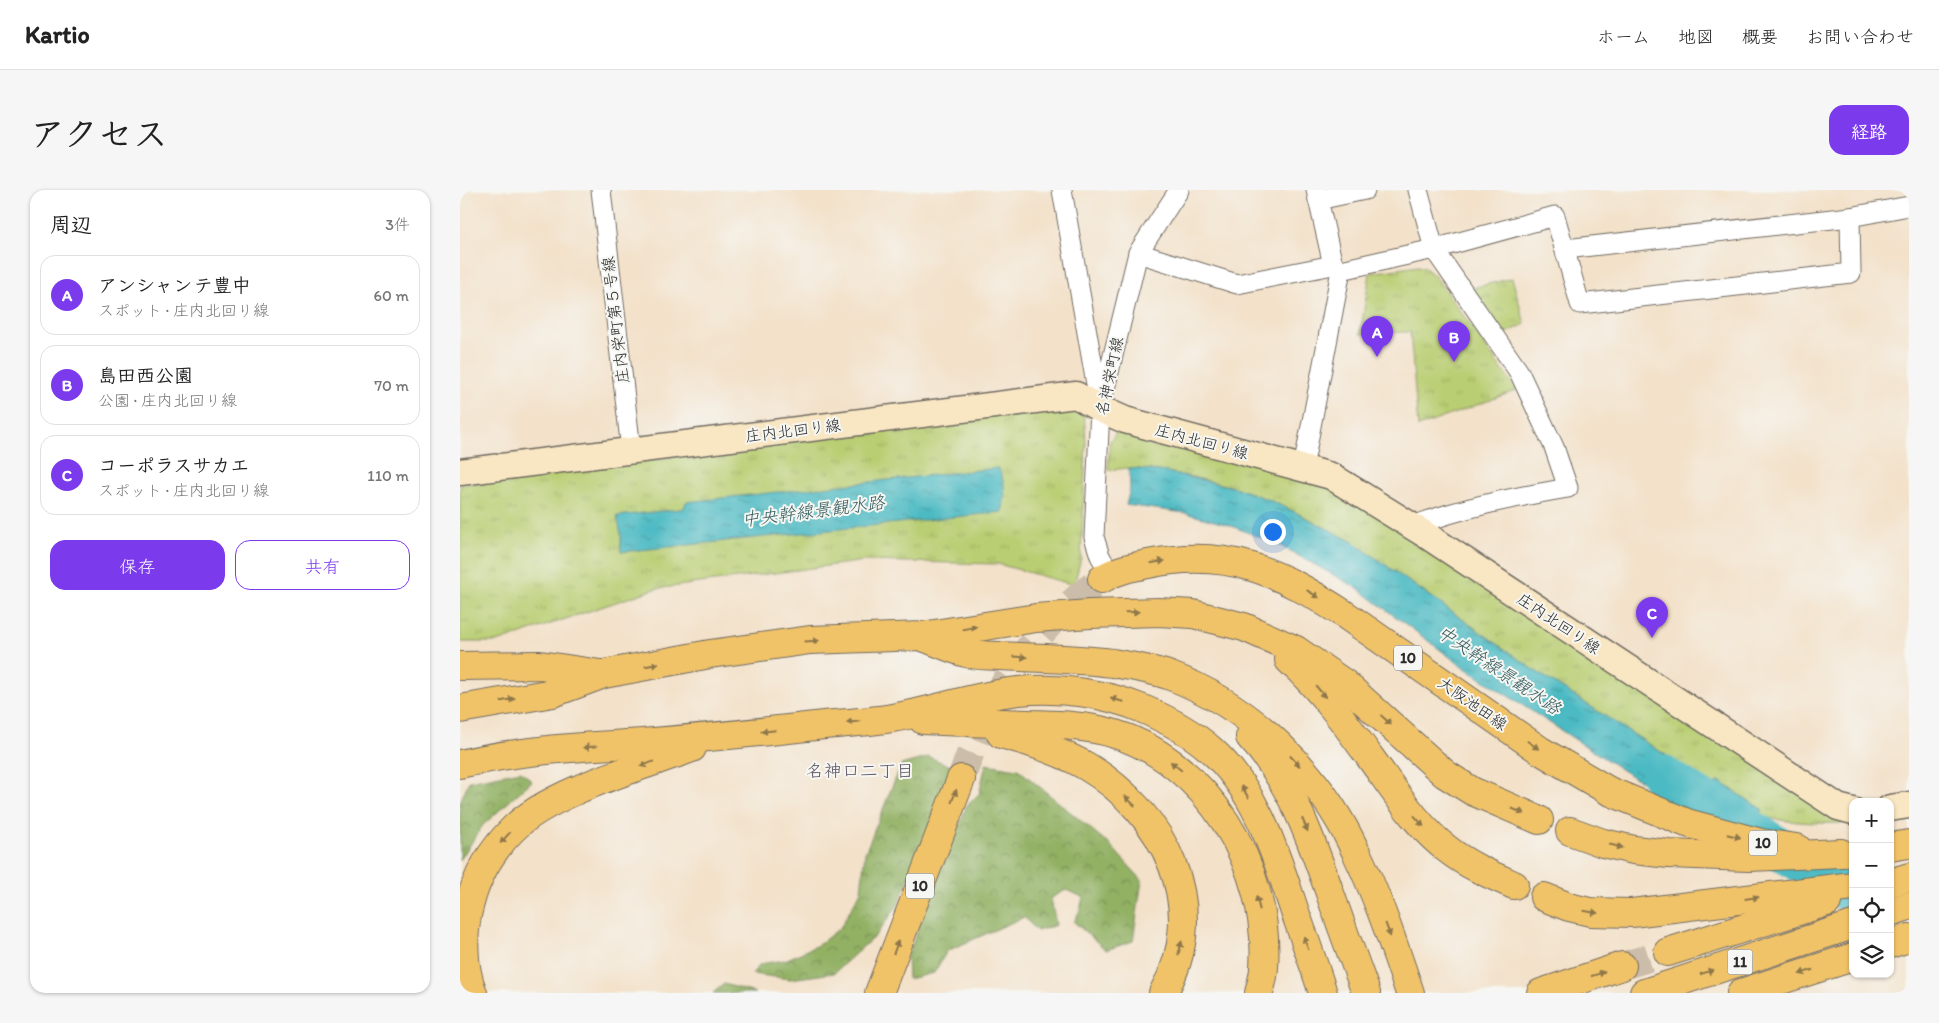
<!DOCTYPE html>
<html lang="ja">
<head>
<meta charset="utf-8">
<style>
	:root { --surface:#fff; --page:#f6f6f6; --text:#222; --muted:#767676; --line:#e0e0e0; --accent:#7c3aed }
	body { margin:0; font-family:Itim,"Klee One",sans-serif; background:var(--page); color:var(--text) }
	.controls { position:absolute; right:15px; bottom:15px; display:grid; overflow:hidden; border-radius:10px; box-shadow:0 1px 4px #0004 }
	.controls button { width:45px; height:45px; display:grid; place-items:center; padding:0; border:0; border-bottom:1px solid var(--line); background:var(--surface); color:var(--text); font:25px sans-serif }
	.you { position:absolute; left:812px; top:341px; width:18px; height:18px; margin:-12px; border:4px solid #fff; border-radius:50%; background:#1a73e8; box-shadow:0 0 0 8px #1a73e833 }
	.badge { display:grid; place-items:center; width:32px; height:32px; border-radius:50%; background:var(--accent); color:#fff; font-size:16px; font-weight:700 }
	.pin { position:absolute; translate:-50% -41px; filter:drop-shadow(0 1px 2px #0008) }
	.pin::after { content:''; position:absolute; top:26px; width:18px; height:15px; background:inherit; clip-path:polygon(0 0,100% 0,50% 100%) }
	.list { margin:0; padding:0; list-style:none }
	h2 { display:flex; justify-content:space-between; align-items:center; height:65px; margin:0; padding:0 20px; font-size:21px }
	h2 small { font-size:16px; font-weight:400; color:var(--muted) }
	.list li { display:grid; grid-template-columns:32px 1fr auto; gap:15px; align-items:center; box-sizing:border-box; height:80px; margin:0 10px 10px; padding:0 10px; border:1px solid var(--line); border-radius:15px }
	.list b { display:block; font-size:19px; white-space:nowrap }
	.list p { margin:0; font-size:16px; white-space:nowrap; color:var(--muted) }
	.list em { font-size:16px; font-style:normal; color:var(--muted) }
	.actions { display:flex; gap:10px; padding:15px 20px }
	.actions a { flex:1; padding:11px 0; border:1px solid var(--accent); border-radius:15px; text-align:center; font-size:18px; color:var(--accent) }
	.actions .main { background:var(--accent); color:#fff }
	.icon { flex:none; width:28px; height:28px; fill:none; stroke:currentColor; stroke-width:2; stroke-linecap:round; stroke-linejoin:round }
	.map { position:relative; flex:none; width:1449px; height:803px; overflow:hidden; border-radius:15px }
	header { display:flex; align-items:center; gap:30px; box-sizing:border-box; height:70px; padding:0 25px; background:var(--surface); border-bottom:1px solid var(--line) }
	header strong { font-size:24px }
	nav { display:flex; gap:28px; margin-inline-start:auto; font-size:18px }
	.intro { display:flex; align-items:center; justify-content:space-between; box-sizing:border-box; height:120px; padding:0 30px }
	h1 { margin:0; font-size:35px }
	.button { padding:12px 22px; border-radius:15px; background:var(--accent); color:#fff; font-size:18px; font-weight:700 }
	main { display:flex; gap:30px; padding:0 30px }
	aside { flex:1; background:var(--surface); border-radius:15px; box-shadow:0 1px 4px #0004 }
	.map>svg:first-child { display:block }
	.forest { fill:url(#forest-crowns); stroke:#5e6e48 }
	.park { fill:url(#park-tufts); stroke:#727c4e }
	.water { fill:url(#water-ripples); stroke:#3b7277 }
	.lines { fill:none; stroke-linecap:round; stroke-linejoin:round }
	.river { stroke:#4bbac3; stroke-width:42 }
	.primary-tunnel { stroke:#cbbda9; stroke-width:28; stroke-dasharray:28 14; stroke-linecap:butt }
	.highway-tunnel { stroke:#cbbda9; stroke-width:28; stroke-dasharray:28 14; stroke-linecap:butt }
	.street-casing { stroke:#716b62; stroke-width:21 }
	.secondary-casing { stroke:#716b62; stroke-width:29 }
	.primary-casing { stroke:#716b62; stroke-width:30 }
	.highway-casing { stroke:#716b62; stroke-width:30 }
	.street { stroke:#fff; stroke-width:19 }
	.secondary { stroke:#f9e7c3; stroke-width:26 }
	.primary { stroke:#f1c369; stroke-width:28 }
	.highway { stroke:#f1c369; stroke-width:28 }
	.oneway { fill:#8e774a }
	.labels { text-anchor:middle; stroke-width:4; stroke-linejoin:round; paint-order:stroke }
	.shield { fill:#f6f6f2; stroke:#686867; stroke-width:1 }
	.shield-label { font-size:15px; font-weight:bold; fill:#2b2b2b }
	.street-label { font-size:16px; fill:#2b2b2b; stroke:#f6f6f2 }
	.water-label { font-size:18px; font-style:italic; fill:#365d60; stroke:#f6f6f2 }
	.neighbourhood-label { font-size:18px; fill:#5c5364; stroke:#f6f6f2 }
</style>
</head>
<body>
<header>
<strong>Kartio</strong>
<nav><a>ホーム</a><a>地図</a><a>概要</a><a>お問い合わせ</a></nav>
</header>
<div class="intro"><h1>アクセス</h1><a class="button">経路</a></div>
<main>
<aside>
<h2>周辺<small>3件</small></h2>
<ul class="list">
<li><span class="badge">A</span><div><b>アンシャンテ豊中</b><p>スポット · 庄内北回り線</p></div><em>60 m</em></li>
<li><span class="badge">B</span><div><b>島田西公園</b><p>公園 · 庄内北回り線</p></div><em>70 m</em></li>
<li><span class="badge">C</span><div><b>コーポラスサカエ</b><p>スポット · 庄内北回り線</p></div><em>110 m</em></li>
</ul>
<div class="actions"><a class="main">保存</a><a>共有</a></div>
</aside>
<div class="map">
<svg width="1449" height="803" viewBox="0 0 1449 803">
	<defs>
		<pattern id="forest-crowns" width="20" height="18" patternUnits="userSpaceOnUse" patternTransform="scale(1.25)"><rect width="20" height="18" fill="#92b164"/><path d="M2 6a3 3 0 1 1 6 0M12 15a3 3 0 1 1 6 0" fill="none" stroke="#779053"/></pattern>
		<pattern id="park-tufts" width="24" height="20" patternUnits="userSpaceOnUse" patternTransform="scale(1.25)"><rect width="24" height="20" fill="#b9ce72"/><path d="M3 7l-1-3M5 7V3M7 7l1-3M15 17l-1-3M17 17v-4M19 17l1-3" fill="none" stroke="#9fb163"/></pattern>
		<pattern id="water-ripples" width="26" height="14" patternUnits="userSpaceOnUse" patternTransform="scale(1.25)"><rect width="26" height="14" fill="#4bbac3"/><path d="M2 4q2-2 4 0t4 0M15 11q2-2 4 0t4 0" fill="none" stroke="#3f979f"/></pattern>
	</defs>
	<rect width="100%" height="100%" fill="#f6f6f2"/>
	<filter id="ink" filterUnits="userSpaceOnUse"><feTurbulence type="fractalNoise" baseFrequency=".02" numOctaves="2"/><feDisplacementMap in="SourceGraphic" scale="10" xChannelSelector="R" yChannelSelector="G"/><feConvolveMatrix kernelMatrix="1 2 1 2 8 2 1 2 1" color-interpolation-filters="sRGB"/></filter>
	<filter id="wash" filterUnits="userSpaceOnUse"><feTurbulence type="fractalNoise" baseFrequency=".0096" numOctaves="4" result="noise"/><feDisplacementMap in="SourceGraphic" scale="20" xChannelSelector="R" yChannelSelector="G"/><feGaussianBlur stdDeviation="1.12" result="paint"/><feColorMatrix in="noise" values="0 0 0 0 0 0 0 0 0 0 0 0 0 0 0 0 0 1.4 0 .05"/><feComposite in="paint" operator="in"/></filter>
	<g filter="url(#wash)">
		<rect width="100%" height="100%" fill="#f3e1c9"/>
		<g class="forest">
			<path d="M469,567l24,10 -55,138 -22,30 -42,38 -44,6 -38,-5 8,-10 25,-4 33,-15 22,-17 21,-37 4,-38 36,-88z"/>
			<path d="M526,574l32,5 91,75 33,36 -9,61 -27,9 -32,-28 6,-12 3,-13 -17,-7 -15,8 5,27 -19,6 -13,-14 -77,34 -13,22 -26,6 -1,-22 60,-152 12,-11z"/>
			<path d="M61,581l11,10 -49,44 -23,35v-58l9,-21z"/>
			<path d="M264,794l31,9h-42z"/>
		</g>
		<g class="park">
			<path d="M958,76l7,2 10,8 82,114 -99,37 -8,-95 -50,2 10,-61z"/>
			<path d="M1052,88l13,46 -20,10 -32,-46z"/>
			<path d="M616,214l8,9 2,29 -5,116 -7,27 -76,-21 -134,-3 -209,28 -158,53h-37v-157z"/>
			<path d="M659,239l208,53 507,330 9,11c-29,1 -56,-1 -85,-7l5,-6 -44,-29 -4,3 -6,-1 -172,-111 -184,-130 -54,-28 -32,-15 -30,-11 -44,-11 -26,-5 -38,-4 -21,2 2,-29z"/>
		</g>
		<g class="water">
			<path d="M538,278c8,15 8,28 4,44l-381,40v-18l-4,-18 63,-7 4,-1 2,-6z"/>
			<path d="M669,278l38,4 70,16 30,11 32,15 54,28 184,130 172,111 6,1 4,-3 44,29 -5,6 -28,-4 -56,-18 -41,-17 -171,-111 -105,-78 -80,-44 -48,-19 -44,-12 -59,-8 4,-16z"/>
		</g>
		<g class="lines">
			<path class="river" d="M1202,586l191,118"/>
		</g>
	</g>
	<g filter="url(#ink)">
		<g class="lines">
			<path class="primary-tunnel" d="M501,589c8,-21 15,-44 26,-64 26,-54 66,-102 115,-136"/>
			<path class="highway-tunnel" d="M1162,776l46,-14"/>
			<g class="street-casing">
				<g id="street">
					<path d="M141,0l30,260"/>
					<path d="M602,0l37,211"/>
					<path d="M856,0l17,75"/>
					<path d="M958,0l16,59 121,-33 25,88 271,-31 -1,-56 59,-11"/>
					<path d="M858,10l47,-10"/>
					<path d="M1105,59l285,-32"/>
					<path d="M678,63l99,31 96,-19 8,5"/>
					<path d="M843,278l38,-198 93,-21 85,123 35,75 14,41c-52,9 -105,19 -155,38"/>
					<path d="M650,383l-10,-17 -6,-19 6,-128 38,-156 41,-63"/>
				</g>
			</g>
			<g class="secondary-casing">
				<g id="secondary">
					<path d="M0,282l616,-77 24,14 25,11 206,56 92,57 415,274 15,4"/>
					<path d="M1430,618l19,-3"/>
				</g>
			</g>
			<g class="primary-casing">
				<g id="primary">
					<path d="M642,389c14,-9 30,-12 46,-15 80,-17 131,8 196,50l197,137 68,40 78,32 74,20 36,5"/>
					<path d="M1430,657l19,-3"/>
					<path d="M419,803l82,-214"/>
				</g>
			</g>
			<g class="highway-casing">
				<g id="highway">
					<path d="M463,447c14,5 28,12 43,16 10,3 23,2 33,3 38,2 76,2 114,7 18,3 37,6 55,12 82,30 152,98 188,177 22,45 38,94 54,141"/>
					<path d="M829,470c38,35 66,77 96,118 18,25 37,52 62,71 20,16 44,26 67,36"/>
					<path d="M0,476l80,-1 60,9"/>
					<path d="M0,519l93,-16 51,-19 106,-20 100,-14 112,-4 114,-18 54,-4 69,-2 34,2 51,13 52,23 48,33 101,91 27,17 67,29"/>
					<path d="M463,530c36,2 71,3 106,4 27,1 53,1 79,8 99,26 163,137 156,235 0,9 -3,18 -5,26"/>
					<path d="M541,544c30,8 59,17 85,32 79,47 126,142 77,227"/>
					<path d="M790,547c42,45 62,105 82,162 11,32 23,63 34,94"/>
					<path d="M0,574c59,-14 121,-17 182,-21 61,-5 121,-11 182,-18 22,-2 45,-3 68,-7 43,-7 84,-23 127,-27 41,-4 86,2 124,18 23,10 47,22 67,40 46,40 65,103 84,160 10,28 20,56 29,84"/>
					<path d="M1110,641l33,12 31,7 35,4 79,3 93,-4"/>
					<path d="M1430,693l19,-6"/>
					<path d="M1084,707l25,10 21,5 42,1 221,-27"/>
					<path d="M1430,722l19,-6"/>
					<path d="M1430,754l19,-6"/>
					<path d="M1208,762l159,-50"/>
					<path d="M13,803c-11,-27 -11,-62 -3,-90 7,-28 22,-53 43,-74 38,-38 128,-62 179,-81"/>
					<path d="M1081,803l81,-27"/>
					<path d="M1184,803l209,-68"/>
					<path d="M1281,803l112,-36"/>
				</g>
			</g>
			<use href="#street" class="street"/>
			<use href="#secondary" class="secondary"/>
			<use href="#primary" class="primary"/>
			<use href="#highway" class="highway"/>
		</g>
		<defs><path id="oneway-solid" d="M-6-.8H1V-3.2L6.5 0L1 3.2V.8H-6Z" transform="scale(1.25)"/></defs>
		<g class="oneway">
			<use href="#oneway-solid" transform="translate(698 372) rotate(-9)"/>
			<use href="#oneway-solid" transform="translate(853 404) rotate(31)"/>
			<use href="#oneway-solid" transform="translate(672 422) rotate(-1)"/>
			<use href="#oneway-solid" transform="translate(510 438) rotate(-9)"/>
			<use href="#oneway-solid" transform="translate(352 451) rotate(-4)"/>
			<use href="#oneway-solid" transform="translate(560 467) rotate(3)"/>
			<use href="#oneway-solid" transform="translate(192 475) rotate(-11)"/>
			<use href="#oneway-solid" transform="translate(861 502) rotate(50)"/>
			<use href="#oneway-solid" transform="translate(48 510) rotate(-10)"/>
			<use href="#oneway-solid" transform="translate(657 510) rotate(-165)"/>
			<use href="#oneway-solid" transform="translate(926 530) rotate(43)"/>
			<use href="#oneway-solid" transform="translate(393 532) rotate(174)"/>
			<use href="#oneway-solid" transform="translate(308 541) rotate(174)"/>
			<use href="#oneway-solid" transform="translate(1073 555) rotate(35)"/>
			<use href="#oneway-solid" transform="translate(130 557) rotate(175)"/>
			<use href="#oneway-solid" transform="translate(835 571) rotate(47)"/>
			<use href="#oneway-solid" transform="translate(187 574) rotate(160)"/>
			<use href="#oneway-solid" transform="translate(716 576) rotate(-141)"/>
			<use href="#oneway-solid" transform="translate(785 602) rotate(-122)"/>
			<use href="#oneway-solid" transform="translate(494 606) rotate(-69)"/>
			<use href="#oneway-solid" transform="translate(670 611) rotate(-136)"/>
			<use href="#oneway-solid" transform="translate(1058 621) rotate(23)"/>
			<use href="#oneway-solid" transform="translate(959 631) rotate(48)"/>
			<use href="#oneway-solid" transform="translate(845 635) rotate(67)"/>
			<use href="#oneway-solid" transform="translate(1274 646) rotate(13)"/>
			<use href="#oneway-solid" transform="translate(45 648) rotate(132)"/>
			<use href="#oneway-solid" transform="translate(1156 656) rotate(13)"/>
			<use href="#oneway-solid" transform="translate(1292 708) rotate(-7)"/>
			<use href="#oneway-solid" transform="translate(798 713) rotate(-104)"/>
			<use href="#oneway-solid" transform="translate(1131 722) rotate(9)"/>
			<use href="#oneway-solid" transform="translate(928 740) rotate(70)"/>
			<use href="#oneway-solid" transform="translate(846 753) rotate(-109)"/>
			<use href="#oneway-solid" transform="translate(436 757) rotate(-69)"/>
			<use href="#oneway-solid" transform="translate(720 758) rotate(-76)"/>
			<use href="#oneway-solid" transform="translate(1247 782) rotate(-18)"/>
			<use href="#oneway-solid" transform="translate(1346 782) rotate(162)"/>
			<use href="#oneway-solid" transform="translate(1138 784) rotate(-18)"/>
		</g>
	</g>
	<g class="labels">
		<g class="shield">
			<rect x="934" y="455.5" width="28" height="25" rx="4"/>
			<rect x="1289" y="640.5" width="28" height="25" rx="4"/>
			<rect x="446" y="683.5" width="28" height="25" rx="4"/>
			<rect x="1267.5" y="759.5" width="25" height="25" rx="4"/>
		</g>
		<g class="shield-label">
			<text x="948" y="473">10</text>
			<text x="1303" y="658">10</text>
			<text x="460" y="701">10</text>
			<text x="1280" y="777">11</text>
		</g>
		<g class="street-label">
			<text transform="translate(155 130) rotate(-97)" y="6">庄内栄町第５号線</text>
			<text transform="translate(649 186) rotate(-78)" y="6">名神栄町線</text>
			<text transform="translate(333 240) rotate(-7)" y="6">庄内北回り線</text>
			<text transform="translate(742 251) rotate(15)" y="6">庄内北回り線</text>
			<text transform="translate(1099 433) rotate(34)" y="6">庄内北回り線</text>
			<text transform="translate(1013 513) rotate(35)" y="6">大阪池田線</text>
		</g>
		<g class="water-label">
			<text transform="translate(353 321) rotate(-7)" y="6">中央幹線景観水路</text>
			<text transform="translate(1039 480) rotate(34)" y="6">中央幹線景観水路</text>
		</g>
		<g class="neighbourhood-label">
			<text x="400" y="587">名神口二丁目</text>
		</g>
	</g>
</svg>
<div class="controls">
<button>+</button>
<button>−</button>
<button><svg class="icon" aria-label="locate" viewBox="0 0 24 24"><circle cx="12" cy="12" r="6"/><path d="M12 2v4M12 18v4M2 12h4M18 12h4"/></svg></button>
<button><svg class="icon" aria-label="layers" viewBox="0 0 24 24"><path d="M12 4l9 5-9 5-9-5zM3 14l9 5 9-5"/></svg></button>
</div>
<div class="you"></div>
<div class="pin badge" style="left:917px;top:167px">A</div>
<div class="pin badge" style="left:994px;top:172px">B</div>
<div class="pin badge" style="left:1192px;top:448px">C</div>
</div>
</main>
</body>
</html>
